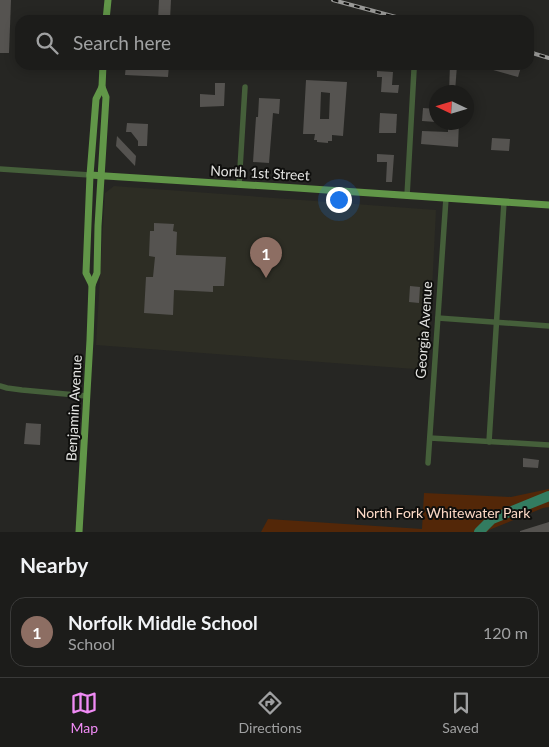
<!DOCTYPE html>
<html lang="en">
<head>
<meta charset="utf-8">
<style>
	:root { --surface:#1c1c1a; --page:#292927; --text:#f1f3f6; --muted:#a0a1a2; --line:#3a3a39; --accent:#f08bf5 }
	body { margin:0; font-family:Lato,sans-serif; background:var(--page); color:var(--text) }
	.compass { position:absolute; left:429px; top:85px; width:45px; height:45px; border-radius:50%; background:var(--surface); box-shadow:0 2px 12px #0003; rotate:274deg }
	.you { position:absolute; left:338px; top:199px; width:18px; height:18px; margin:-12px; border:4px solid #fff; border-radius:50%; background:#1a73e8; box-shadow:0 0 0 8px #1a73e833 }
	.badge { display:grid; place-items:center; width:32px; height:32px; border-radius:50%; background:var(--accent); color:#fff; font-size:16px; font-weight:700 }
	.pin { position:absolute; translate:-50% -41px; filter:drop-shadow(0 1px 2px #0008) }
	.pin::after { content:''; position:absolute; top:26px; width:18px; height:15px; background:inherit; clip-path:polygon(0 0,100% 0,50% 100%) }
	.list { margin:0; padding:0; list-style:none }
	h2 { display:flex; justify-content:space-between; align-items:center; height:65px; margin:0; padding:0 20px; font-size:21px }
	h2 small { font-size:16px; font-weight:400; color:var(--muted) }
	.list li { display:grid; grid-template-columns:32px 1fr auto; gap:15px; align-items:center; box-sizing:border-box; height:70px; margin:0 10px 10px; padding:0 10px; border:1px solid var(--line); border-radius:15px }
	.list b { display:block; font-size:19px; white-space:nowrap }
	.list p { margin:0; font-size:16px; white-space:nowrap; color:var(--muted) }
	.list em { font-size:16px; font-style:normal; color:var(--muted) }
	.icon { flex:none; width:28px; height:28px; fill:none; stroke:currentColor; stroke-width:2; stroke-linecap:round; stroke-linejoin:round }
	.map { position:relative; flex:none; width:549px; height:532px; overflow:hidden }
	.search { position:absolute; background:var(--surface); box-shadow:0 2px 12px #0003; left:15px; right:15px; top:15px; height:55px; display:flex; align-items:center; gap:12px; box-sizing:border-box; padding:0 18px; border-radius:15px; color:var(--muted); font-size:19px }
	.sheet { height:145px; background:var(--surface) }
	nav { display:flex; justify-content:space-around; align-items:center; box-sizing:border-box; height:70px; border-top:1px solid var(--line); background:var(--surface); font-size:14px; color:var(--muted) }
	nav a { display:grid; justify-items:center; gap:2px }
	nav .on { color:var(--accent) }
	.map>svg:first-child { display:block }
	.built { fill:#2d2d24 }
	.green { fill:#532708 }
	.lines { fill:none; stroke-linecap:round; stroke-linejoin:round }
	.river { stroke:#337c60; stroke-width:10 }
	.building { fill:#555350; fill-rule:evenodd }
	.minor { stroke:#455f3a; stroke-width:5.5 }
	.major { stroke:#619648; stroke-width:7 }
	.rail-casing { stroke:#9a9a98; stroke-width:4 }
	.rail { stroke:#0f0f0d; stroke-width:2; stroke-dasharray:5.5; stroke-linecap:butt }
	.labels { text-anchor:middle; stroke-width:4; stroke-linejoin:round; paint-order:stroke }
	.street-label { font-size:14px; fill:#e5e5e3; stroke:#0f0f0d }
	.park-label { font-size:14px; fill:#fcd9c6; stroke:#0f0f0d }
</style>
</head>
<body>
<div class="map">
<svg width="549" height="532" viewBox="0 0 549 532">
	<rect width="100%" height="100%" fill="#262623"/>
	<path class="built" d="M114,186l322,24 -8,160 -332,-25 9,-152z"/>
	<path class="green" d="M549,489v18l-6,1 -54,22 -2,2h-226l7,-13 154,10 2,-36 87,4z"/>
	<g class="lines">
		<path class="river" d="M479,532l13,-13 57,-23"/>
	</g>
	<g class="building">
		<path d="M0,0h11l-2,53h-9z"/>
		<path d="M159,0h12l-1,20h-12z"/>
		<path d="M126,65h43l-1,12 -43,-2z"/>
		<path d="M450,65h7l-2,27h-6z"/>
		<path d="M479,65h33l9,2 -3,10 -39,-11z"/>
		<path d="M377,71l16,1 -1,13h7l-1,8 -17,-1 1,-15h-5z"/>
		<path d="M306,80l41,2 -4,54 -11,-1v6h-4v2l-11,-1v-2h-3l1,-6h-12zM321,92l9,1 -1,26h-9z"/>
		<path d="M215,83h10l-1,23 -24,1v-13l15,1z"/>
		<path d="M259,98l21,1 -1,15 -6,-1 -4,50 -16,-1 3,-45h2z"/>
		<path d="M423,108l13,1v13l-14,-1z"/>
		<path d="M380,113l17,1 -1,19h-17z"/>
		<path d="M448,122h11l-1,25 -37,-3 1,-13 26,1z"/>
		<path d="M127,123l21,1 -1,22h-9v-5l-7,-9h-5z"/>
		<path d="M117,136l19,20 -1,10 -19,-20z"/>
		<path d="M492,138l18,1 -1,12 -18,-1z"/>
		<path d="M377,154l17,1 -2,27h-6l1,-20h-10z"/>
		<path d="M154,223l20,1 -1,7 4,1 -1,23 50,2 -2,29h-11v6l-39,-2 -1,25 -29,-2 2,-36h7l2,-20 -6,-1 1,-25h4z"/>
		<path d="M410,286l10,1 -1,16 -10,-1z"/>
		<path d="M26,423l15,1 -1,21 -16,-1z"/>
		<path d="M523,458l16,2 -1,8 -15,-1z"/>
		<path d="M549,522v10h-29v-1z"/>
	</g>
	<g class="lines">
		<g class="minor">
			<path d="M0,169l90,6"/>
			<path d="M239,185l6,-98"/>
			<path d="M407,196l7,-126"/>
			<path d="M438,318l111,8"/>
			<path d="M0,386l7,2 15,2 65,6"/>
			<path d="M430,438l119,7"/>
			<path d="M489,442l15,-240"/>
			<path d="M428,463l18,-265"/>
		</g>
		<g class="major">
			<path d="M106,20l2,-20"/>
			<path d="M90,175l207,13 252,17"/>
			<path d="M92,285l-6,-12 4,-98 6,-76 6,-12 1,-22"/>
			<path d="M79,532l11,-192 2,-55 5,-12 1,-47 8,-129 -4,-10"/>
		</g>
		<g class="rail-casing">
			<g id="rail">
				<path d="M333,0l74,20"/>
				<path d="M529,52l20,6"/>
			</g>
		</g>
		<use href="#rail" class="rail"/>
	</g>
	<g class="labels">
		<g class="street-label">
			<text transform="translate(260 173) rotate(3)" y="5">North 1st Street</text>
			<text transform="translate(424 330) rotate(-86)" y="5">Georgia Avenue</text>
			<text transform="translate(74 408) rotate(-87)" y="5">Benjamin Avenue</text>
		</g>
		<g class="park-label">
			<text x="443" y="518">North Fork Whitewater Park</text>
		</g>
	</g>
</svg>
<svg class="compass" viewBox="-18 -18 36 36"><path d="M0-13l5 13h-10z" fill="#e53935"/><path d="M0 13l5-13h-10z" fill="#a0a1a2"/></svg>
<div class="you"></div>
<div class="pin badge" style="left:266px;top:278px;background:#8d6e63">1</div>
<div class="search"><svg class="icon" aria-label="search" viewBox="0 0 24 24"><circle cx="10" cy="10" r="6"/><path d="M15 15l6 6"/></svg>Search here</div>
</div>
<section class="sheet">
<h2>Nearby<small></small></h2>
<ul class="list">
<li><span class="badge" style="background:#8d6e63">1</span><div><b>Norfolk Middle School</b><p>School</p></div><em>120 m</em></li>
</ul>
</section>
<nav>
<a class="on"><svg class="icon" aria-label="map" viewBox="0 0 24 24"><path d="M3 6l6-2 6 2 6-2v14l-6 2-6-2-6 2zM9 4v14M15 6v14"/></svg>Map</a>
<a><svg class="icon" aria-label="directions" viewBox="0 0 24 24"><path d="M12 3l9 9-9 9-9-9zM9 14v-3h6M13 9l2 2-2 2"/></svg>Directions</a>
<a><svg class="icon" aria-label="saved" viewBox="0 0 24 24"><path d="M7 4h10v16l-5-4-5 4z"/></svg>Saved</a>
</nav>
</body>
</html>
